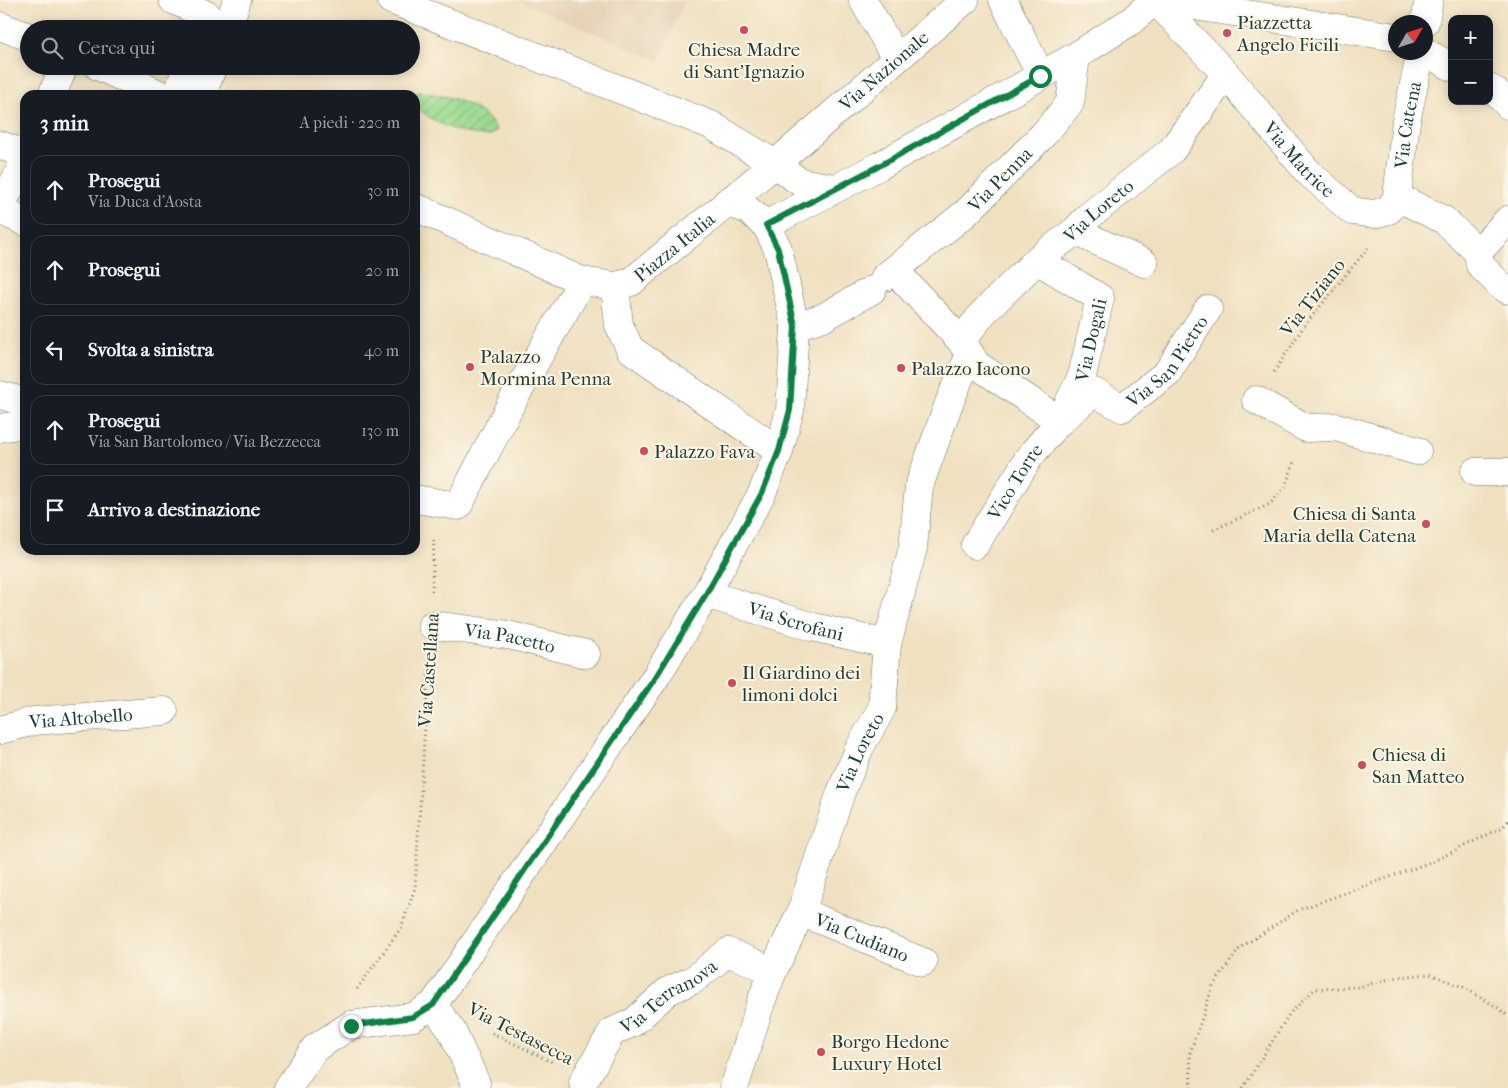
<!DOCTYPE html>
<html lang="it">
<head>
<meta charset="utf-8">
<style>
	:root { --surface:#171b24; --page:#20242c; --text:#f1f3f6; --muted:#9ea1a6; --line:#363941 }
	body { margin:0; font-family:"IM FELL French Canon",serif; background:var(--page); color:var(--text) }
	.controls { position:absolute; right:15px; top:15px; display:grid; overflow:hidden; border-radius:10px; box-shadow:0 2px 12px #0003 }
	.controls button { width:45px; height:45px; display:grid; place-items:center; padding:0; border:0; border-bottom:1px solid var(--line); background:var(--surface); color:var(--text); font:25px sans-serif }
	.compass { position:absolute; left:1388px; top:15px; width:45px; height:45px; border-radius:50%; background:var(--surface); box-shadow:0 2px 12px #0003; rotate:51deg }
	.stop { position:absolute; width:15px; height:15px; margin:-11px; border:4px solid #0b8043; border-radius:50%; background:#fff }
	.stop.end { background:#0b8043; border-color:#fff; box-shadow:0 1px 5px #0008 }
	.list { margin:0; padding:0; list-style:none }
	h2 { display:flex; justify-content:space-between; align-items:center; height:65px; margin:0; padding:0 20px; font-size:21px }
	h2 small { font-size:16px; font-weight:400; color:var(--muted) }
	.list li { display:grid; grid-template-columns:32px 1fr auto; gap:15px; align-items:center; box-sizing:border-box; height:70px; margin:0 10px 10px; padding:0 10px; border:1px solid var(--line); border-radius:15px }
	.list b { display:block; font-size:19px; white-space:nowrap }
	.list p { margin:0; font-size:16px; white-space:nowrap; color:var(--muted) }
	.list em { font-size:16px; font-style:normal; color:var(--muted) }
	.icon { flex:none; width:28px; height:28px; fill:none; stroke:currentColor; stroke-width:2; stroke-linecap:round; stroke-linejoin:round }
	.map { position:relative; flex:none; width:1508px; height:1088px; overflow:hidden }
	.search { position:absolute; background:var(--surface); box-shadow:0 2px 12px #0003; left:20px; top:20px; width:400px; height:55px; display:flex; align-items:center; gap:12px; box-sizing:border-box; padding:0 18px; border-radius:28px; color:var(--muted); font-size:19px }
	.panel { position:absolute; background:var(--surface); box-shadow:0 2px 12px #0003; left:20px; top:90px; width:400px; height:465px; border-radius:15px }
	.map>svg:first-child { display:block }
	.built { fill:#e5d1b6 }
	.garden { fill:url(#garden-furrows); stroke:#5c8c62 }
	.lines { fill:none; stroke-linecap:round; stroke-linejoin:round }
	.minor-casing { stroke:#687665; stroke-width:29 }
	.path { stroke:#687665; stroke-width:3; stroke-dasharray:1 4; stroke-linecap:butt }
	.minor { stroke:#fff; stroke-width:28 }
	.route { stroke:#0b8043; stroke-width:6 }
	.poi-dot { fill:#d1495b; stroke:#fcf5e5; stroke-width:2 }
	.labels { text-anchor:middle; stroke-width:4; stroke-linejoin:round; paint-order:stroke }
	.poi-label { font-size:19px; fill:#1f3d34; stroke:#fcf5e5; text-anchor:start }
	.street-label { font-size:19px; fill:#1f3d34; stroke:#fcf5e5 }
</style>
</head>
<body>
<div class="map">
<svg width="1508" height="1088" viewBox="0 0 1508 1088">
	<defs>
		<pattern id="garden-furrows" width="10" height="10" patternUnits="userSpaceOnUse" patternTransform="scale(1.25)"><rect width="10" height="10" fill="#9ada90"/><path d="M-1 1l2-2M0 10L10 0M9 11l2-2" fill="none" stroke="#84bc7d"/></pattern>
	</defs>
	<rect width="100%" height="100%" fill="#fcf5e5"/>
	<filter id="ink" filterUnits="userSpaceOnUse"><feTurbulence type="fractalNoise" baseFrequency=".02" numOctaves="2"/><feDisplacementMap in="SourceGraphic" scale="10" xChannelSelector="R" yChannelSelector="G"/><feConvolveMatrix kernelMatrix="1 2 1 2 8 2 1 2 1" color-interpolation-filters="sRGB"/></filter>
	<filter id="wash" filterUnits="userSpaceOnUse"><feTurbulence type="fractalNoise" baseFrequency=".0096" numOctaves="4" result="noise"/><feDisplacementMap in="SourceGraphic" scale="20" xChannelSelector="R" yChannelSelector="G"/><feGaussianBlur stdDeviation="1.12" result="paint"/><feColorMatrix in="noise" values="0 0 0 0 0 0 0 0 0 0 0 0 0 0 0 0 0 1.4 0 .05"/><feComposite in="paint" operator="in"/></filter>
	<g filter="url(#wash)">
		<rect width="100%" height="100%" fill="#efe0c0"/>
		<path class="built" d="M517,0h168l-26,61z"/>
		<path class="garden" d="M420,92c28,4 61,11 77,38l-7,6c-30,-2 -54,-10 -75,-31v-10h-3z"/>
	</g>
	<g filter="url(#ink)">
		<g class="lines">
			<g class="minor-casing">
				<g id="minor">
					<path d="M173,0l34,15"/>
					<path d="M391,0l320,125 64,39 25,18 35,6"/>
					<path d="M863,0l33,58"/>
					<path d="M1003,0l30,60"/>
					<path id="s1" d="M1155,0l71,74 82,98 44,39 22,3 15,-4 8,-13 9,-76 15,-69"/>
					<path d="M1155,0l241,37"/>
					<path d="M1425,22l4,-22"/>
					<path d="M0,26l29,11"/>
					<path d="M227,29l10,-29"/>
					<path d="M1425,52l27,15"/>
					<path d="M98,66l63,29"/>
					<path d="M1489,88l7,4 12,13"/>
					<path d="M52,95l12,-29"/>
					<path d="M177,95l11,-29"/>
					<path d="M202,95l11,-29"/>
					<path d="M0,145l25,9"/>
					<path d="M1397,197l47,23 34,32 2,13 20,20 8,5"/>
					<path d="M0,207l25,-45"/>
					<path id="s2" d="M415,207l167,74 33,5 16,-4 144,-118 190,-164"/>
					<path d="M0,210l25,12"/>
					<path d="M766,225l113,-59 197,-110 55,-35 24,-21"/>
					<path d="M1075,231l69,32"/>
					<path d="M1478,252l30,-32"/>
					<path id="s3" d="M895,271l66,70 16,24 83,56 34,-29 28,16 45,-35 41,-64"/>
					<path id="s4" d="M885,277l81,-64 77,-78 27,-32 6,-47"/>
					<path d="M615,286l4,39 11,24 149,102"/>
					<path d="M795,326l29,-9 48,-27"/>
					<path id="s5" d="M961,341l23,-29 53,-52 38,-29 14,-15 83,-66 54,-76"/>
					<path d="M0,395l19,5 6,4"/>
					<path d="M1256,400l50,28 30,-1 81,24"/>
					<path d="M0,428l25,-4"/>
					<path d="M1475,472h33"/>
					<path d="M415,499l43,7 54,-104 70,-121"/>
					<path id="s6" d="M975,545l55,-89 30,-35 22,-45 18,-78 -63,-38"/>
					<path id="s7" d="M706,594l107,33 74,17"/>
					<path id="s8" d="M432,625l76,10 78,19"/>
					<path id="s9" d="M0,730l34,-9 130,-10"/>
					<path id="s10" d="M801,912l122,50"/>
					<path d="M433,1005l19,26 24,52 -1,5"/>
					<path id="s11" d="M583,1082l29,-50 22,-10 34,-31 25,-11 35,-28 45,19"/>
					<path d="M288,1088l27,-40 36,-23 62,-8 20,-12 224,-330 49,-81 56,-101 17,-42 11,-41 5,-84 -17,-77 -12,-24 -18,-15 -21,-8"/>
					<path id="s12" d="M734,1088l27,-86 12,-31 28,-59 40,-120 19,-45 22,-39 5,-64 26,-96 6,-62 30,-83 21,-49"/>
				</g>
			</g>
			<g class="path">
				<path d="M1274,372l30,-46 64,-78"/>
				<path d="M1213,530l57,-26 15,-17 10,-28"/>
				<path d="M432,591l2,-53"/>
				<path d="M357,989l44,-61 14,-40 14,-228"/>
				<path d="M492,1033l62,30"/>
				<path d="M1191,1088l-1,-35 23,-67 27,-38 58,-38 136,-49 69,-34 5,-6"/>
				<path d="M1243,1088l47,-75 25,-24 43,-2 40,-10 32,-3 33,13 34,20 11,9"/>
			</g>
			<use href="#minor" class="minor"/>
		</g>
	</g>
	<g class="lines" filter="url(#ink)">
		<path class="route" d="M351,1026l62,-9 20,-12 224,-330 49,-81 56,-101 17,-42 11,-41 5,-84 -17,-77 -12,-24 113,-59 161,-90"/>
	</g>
	<g class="poi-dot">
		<circle cx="744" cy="30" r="5"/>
		<circle cx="1227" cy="33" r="5"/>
		<circle cx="470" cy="367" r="5"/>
		<circle cx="901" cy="368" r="5"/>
		<circle cx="644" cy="451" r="5"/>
		<circle cx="1426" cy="524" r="5"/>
		<circle cx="732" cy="683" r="5"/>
		<circle cx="1362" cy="765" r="5"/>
		<circle cx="821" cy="1052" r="5"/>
	</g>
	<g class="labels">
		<g class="poi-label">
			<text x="1237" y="29">Piazzetta<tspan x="1237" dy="22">Angelo Ficili</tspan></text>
			<text x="744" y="56" text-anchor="middle">Chiesa Madre<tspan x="744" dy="22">di Sant'Ignazio</tspan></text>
			<text x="480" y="363">Palazzo<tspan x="480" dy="22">Mormina Penna</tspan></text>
			<text x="911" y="375">Palazzo Iacono</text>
			<text x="654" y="458">Palazzo Fava</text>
			<text x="1416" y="520" text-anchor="end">Chiesa di Santa<tspan x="1416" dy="22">Maria della Catena</tspan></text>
			<text x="742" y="679">Il Giardino dei<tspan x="742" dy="22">limoni dolci</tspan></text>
			<text x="1372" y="761">Chiesa di<tspan x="1372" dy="22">San Matteo</tspan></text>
			<text x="831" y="1048">Borgo Hedone<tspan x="831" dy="22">Luxury Hotel</tspan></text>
		</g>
		<g class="street-label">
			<text dy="7" stroke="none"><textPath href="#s2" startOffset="562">Via Nazionale</textPath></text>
			<text dy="7" stroke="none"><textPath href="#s1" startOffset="415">Via Catena</textPath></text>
			<text dy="7" stroke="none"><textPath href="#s1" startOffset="215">Via Matrice</textPath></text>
			<text dy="7" stroke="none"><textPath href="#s4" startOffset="151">Via Penna</textPath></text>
			<text dy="7" stroke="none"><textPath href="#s5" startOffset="190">Via Loreto</textPath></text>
			<text dy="7" stroke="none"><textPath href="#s2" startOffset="288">Piazza Italia</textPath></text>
			<text transform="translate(1312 297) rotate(-52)" y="7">Via Tiziano</text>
			<text dy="7" stroke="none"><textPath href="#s6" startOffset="238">Via Dogali</textPath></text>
			<text dy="7" stroke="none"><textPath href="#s3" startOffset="368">Via San Pietro</textPath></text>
			<text dy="7" stroke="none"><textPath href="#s6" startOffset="75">Vico Torre</textPath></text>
			<text dy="7" stroke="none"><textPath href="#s7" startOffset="94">Via Scrofani</textPath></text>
			<text dy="7" stroke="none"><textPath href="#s8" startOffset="79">Via Pacetto</textPath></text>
			<text transform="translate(428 670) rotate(-86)" y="7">Via Castellana</text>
			<text dy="7" stroke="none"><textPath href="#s9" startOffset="82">Via Altobello</textPath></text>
			<text dy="7" stroke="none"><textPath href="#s12" startOffset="359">Via Loreto</textPath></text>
			<text dy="7" stroke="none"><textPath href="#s10" startOffset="66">Via Cudiano</textPath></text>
			<text dy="7" stroke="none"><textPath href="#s11" startOffset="125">Via Terranova</textPath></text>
			<text transform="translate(521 1033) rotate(27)" y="7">Via Testasecca</text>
		</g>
	</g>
</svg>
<div class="controls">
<button>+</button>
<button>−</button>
</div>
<svg class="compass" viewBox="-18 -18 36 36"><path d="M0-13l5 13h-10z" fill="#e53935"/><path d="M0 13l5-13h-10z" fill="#9ea1a6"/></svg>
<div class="stop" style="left:1040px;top:76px"></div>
<div class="stop end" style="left:351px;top:1026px"></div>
<div class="search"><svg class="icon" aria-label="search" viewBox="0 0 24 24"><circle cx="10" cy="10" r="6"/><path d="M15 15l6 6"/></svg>Cerca qui</div>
<section class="panel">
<h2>3 min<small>A piedi · 220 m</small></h2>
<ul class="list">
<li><svg class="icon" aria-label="ahead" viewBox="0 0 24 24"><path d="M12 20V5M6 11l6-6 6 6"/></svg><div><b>Prosegui</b><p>Via Duca d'Aosta</p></div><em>30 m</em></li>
<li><svg class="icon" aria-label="ahead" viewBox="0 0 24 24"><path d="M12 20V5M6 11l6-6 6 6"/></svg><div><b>Prosegui</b></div><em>20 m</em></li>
<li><svg class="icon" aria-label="left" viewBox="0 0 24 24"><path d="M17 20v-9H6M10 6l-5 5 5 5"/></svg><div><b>Svolta a sinistra</b></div><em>40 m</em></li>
<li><svg class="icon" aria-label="ahead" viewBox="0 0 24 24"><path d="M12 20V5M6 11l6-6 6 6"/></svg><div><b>Prosegui</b><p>Via San Bartolomeo / Via Bezzecca</p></div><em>130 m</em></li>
<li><svg class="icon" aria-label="arrive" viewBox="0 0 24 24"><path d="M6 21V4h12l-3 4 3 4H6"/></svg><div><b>Arrivo a destinazione</b></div></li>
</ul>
</section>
</div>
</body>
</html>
